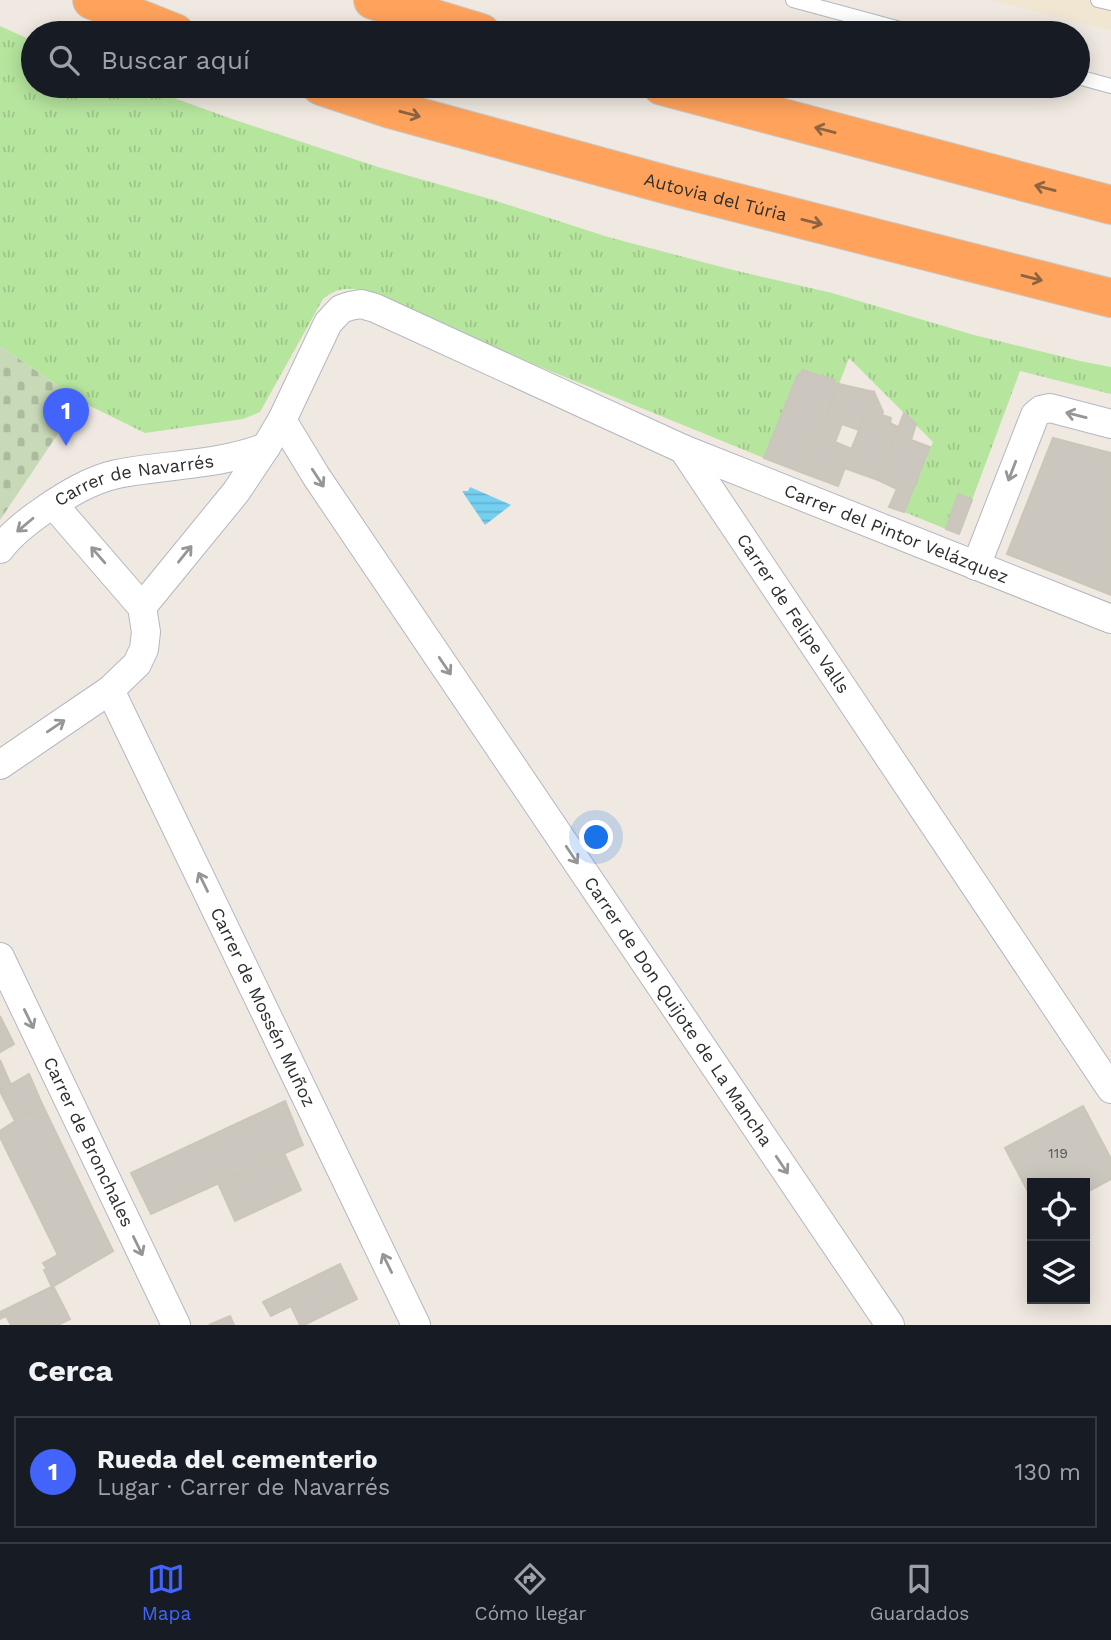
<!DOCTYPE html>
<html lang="es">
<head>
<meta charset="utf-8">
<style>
	:root { --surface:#171b24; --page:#20242c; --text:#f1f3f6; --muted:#9ea1a6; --line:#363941; --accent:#4264fb }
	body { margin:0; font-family:"Work Sans",sans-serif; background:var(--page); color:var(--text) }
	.controls { position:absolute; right:21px; bottom:21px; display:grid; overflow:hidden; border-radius:0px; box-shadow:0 4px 18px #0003 }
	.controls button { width:63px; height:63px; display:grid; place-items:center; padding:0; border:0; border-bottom:2px solid var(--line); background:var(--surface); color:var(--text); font:35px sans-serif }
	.you { position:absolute; left:597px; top:838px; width:24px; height:24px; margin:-18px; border:5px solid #fff; border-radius:50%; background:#1a73e8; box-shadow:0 0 0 10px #1a73e833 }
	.badge { display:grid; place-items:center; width:46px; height:46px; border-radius:50%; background:var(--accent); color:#fff; font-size:23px; font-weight:700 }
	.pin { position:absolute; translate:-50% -58px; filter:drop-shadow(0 2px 4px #0008) }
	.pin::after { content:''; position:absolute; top:37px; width:24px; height:21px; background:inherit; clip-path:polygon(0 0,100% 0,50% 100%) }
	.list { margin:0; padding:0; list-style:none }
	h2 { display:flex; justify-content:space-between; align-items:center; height:91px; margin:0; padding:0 28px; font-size:30px }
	h2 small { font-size:23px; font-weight:400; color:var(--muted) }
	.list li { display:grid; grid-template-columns:46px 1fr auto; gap:21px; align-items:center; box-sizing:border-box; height:112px; margin:0 14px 14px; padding:0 14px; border:2px solid var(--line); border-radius:0px }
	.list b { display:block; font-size:26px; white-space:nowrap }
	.list p { margin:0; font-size:23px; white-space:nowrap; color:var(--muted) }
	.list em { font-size:23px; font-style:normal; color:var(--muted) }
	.icon { flex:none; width:38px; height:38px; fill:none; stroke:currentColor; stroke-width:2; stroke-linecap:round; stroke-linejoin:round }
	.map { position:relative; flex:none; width:1111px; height:1325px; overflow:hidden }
	.search { position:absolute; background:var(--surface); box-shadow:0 4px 18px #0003; left:21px; right:21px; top:21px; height:77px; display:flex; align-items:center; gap:18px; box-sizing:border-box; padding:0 24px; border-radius:38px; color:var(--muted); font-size:26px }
	.sheet { height:217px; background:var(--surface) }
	nav { display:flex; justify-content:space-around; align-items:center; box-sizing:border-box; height:98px; border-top:2px solid var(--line); background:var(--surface); font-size:19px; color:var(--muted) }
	nav a { display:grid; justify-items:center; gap:4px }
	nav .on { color:var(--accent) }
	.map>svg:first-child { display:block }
	.education { fill:#f0e6d1 }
	.grass { fill:url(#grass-tufts) }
	.cemetery { fill:url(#cemetery-stones) }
	.water { fill:url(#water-rules) }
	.building { fill:#cbc7bf; stroke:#cbc5ba; stroke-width:2 }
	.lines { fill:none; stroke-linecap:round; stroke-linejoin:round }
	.lane-casing { stroke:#b4b7c1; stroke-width:16 }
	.street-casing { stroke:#b4b7c1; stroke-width:30 }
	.highway-casing { stroke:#c9c9c9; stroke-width:40 }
	.lane { stroke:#fff; stroke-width:14 }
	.street { stroke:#fff; stroke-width:28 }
	.highway { stroke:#ffa35c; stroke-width:38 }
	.oneway { stroke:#8c6343 }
	.oneway2 { stroke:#969696 }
	.labels { text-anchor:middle; stroke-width:5; stroke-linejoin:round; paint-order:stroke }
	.number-label { font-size:14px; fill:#555452 }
	.street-label { font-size:18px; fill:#2e2e2e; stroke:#fff }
</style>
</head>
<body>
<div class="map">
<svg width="1111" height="1325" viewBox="0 0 1111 1325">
	<defs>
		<pattern id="grass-tufts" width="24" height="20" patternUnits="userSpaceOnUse" patternTransform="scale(1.75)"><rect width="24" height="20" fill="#b6e59e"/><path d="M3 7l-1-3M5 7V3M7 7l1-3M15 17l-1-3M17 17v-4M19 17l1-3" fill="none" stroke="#9dc588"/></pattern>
		<pattern id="cemetery-stones" width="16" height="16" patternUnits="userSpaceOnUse" patternTransform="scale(1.75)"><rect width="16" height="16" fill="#c8d9b8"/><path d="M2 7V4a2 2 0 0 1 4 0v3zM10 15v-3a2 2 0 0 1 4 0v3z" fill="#acbb9e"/></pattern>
		<pattern id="water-rules" width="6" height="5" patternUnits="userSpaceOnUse" patternTransform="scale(1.75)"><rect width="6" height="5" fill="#75cff0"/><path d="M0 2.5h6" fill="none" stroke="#66b2ce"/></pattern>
	</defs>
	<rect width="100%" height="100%" fill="#efe9e1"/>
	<path class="education" d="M992,0h119v30l-108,-27z"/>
	<path class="grass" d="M0,26l33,15v45h108l91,33 146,48 112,32 118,38 125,33 99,23 142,42 106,26 31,6v27l-91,-23 -48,129 -14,-5 -12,34 -42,-17 29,-70 -84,-84 -10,26 -5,-1v-3l-23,-7 -13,1 -34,84 -275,-112 -117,-53c-19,-6 -33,-7 -49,6l-63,113 -17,7 -98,14 -65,-32 -80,-55z"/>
	<path class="cemetery" d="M0,346l80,55 -80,119z"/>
	<path class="water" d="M470,487l41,18 -26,20 -23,-34h6z"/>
	<g class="building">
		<path d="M802,370l33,10 -1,3 5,1 -36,89 -39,-15 34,-84h3z"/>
		<path d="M839,384l35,8 -15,38 -17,-6 -7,18 17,7 -14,37 -35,-13z"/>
		<path d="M874,392l9,20 -1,3 9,3 -1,5 8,4 -20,53 -34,-12z"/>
		<path d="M904,413l12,11 -5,16 19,7 -26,65 -15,-5 8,-18 -19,-9z"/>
		<path d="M1053,438l58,15v142l-104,-41z"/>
		<path d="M958,494l14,6 -13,34 -13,-5z"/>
		<path d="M0,1016l14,28 -14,8z"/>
		<path d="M0,1060l11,25 -11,6z"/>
		<path d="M29,1074l13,30 -27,17 -15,-30z"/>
		<path d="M285,1101l18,44 -152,69 -20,-41z"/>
		<path d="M42,1104l71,147 -61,36 -8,-17 3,-1 -4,-6 15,-8 -58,-118v-6z"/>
		<path d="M1083,1106l28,53v20l-26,14v-10h-53v16l-27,-51z"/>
		<path d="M284,1153l17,37 -66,31 -17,-38z"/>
		<path d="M340,1264l17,35 -53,26h-4l-9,-19 -20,10 -8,-14z"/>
		<path d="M53,1286l17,33 -12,6h-47l-5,-9 -6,3v-7z"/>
		<path d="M230,1316l4,9h-25z"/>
	</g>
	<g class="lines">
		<g class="lane-casing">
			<g id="lane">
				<path d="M793,0l122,33"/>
				<path d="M1098,0l13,3"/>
				<path d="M1078,77l33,9"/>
			</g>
		</g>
		<g class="street-casing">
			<g id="street">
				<path id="s1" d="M282,420l34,56 574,849"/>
				<path id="s2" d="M683,449l428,640"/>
				<path id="s3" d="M0,549c12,-16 28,-28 44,-39 22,-15 46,-30 73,-36 50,-10 100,-8 149,-27"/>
				<path d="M976,566l59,-151 6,-5 9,-2 61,16"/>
				<path id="s4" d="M142,607l94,-115 30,-45 16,-27 46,-97 13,-14 9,-3 11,-2 14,4 308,141 428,170"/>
				<path id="s5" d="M110,690l306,635"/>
				<path d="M0,765l110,-75 27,-26 7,-15 2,-17 -4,-25 -89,-103"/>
				<path id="s6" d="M0,957l176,368"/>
			</g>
		</g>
		<g class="highway-casing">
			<g id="highway">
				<path d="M92,0l83,33"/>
				<path d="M373,0l108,33"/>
				<path id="s7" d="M321,86l69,23 285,78 436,111"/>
				<path d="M662,86l449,119"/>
			</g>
		</g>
		<use href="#lane" class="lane"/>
		<use href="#street" class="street"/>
		<use href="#highway" class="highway"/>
	</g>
	<defs><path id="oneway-shaft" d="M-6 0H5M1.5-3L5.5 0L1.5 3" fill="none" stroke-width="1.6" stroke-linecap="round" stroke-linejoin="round" transform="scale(1.75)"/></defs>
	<g class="oneway">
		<use href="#oneway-shaft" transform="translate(410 114) rotate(15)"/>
		<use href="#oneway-shaft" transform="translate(825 130) rotate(-165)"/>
		<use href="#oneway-shaft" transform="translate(1045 188) rotate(-165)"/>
		<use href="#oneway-shaft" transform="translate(812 222) rotate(14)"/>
		<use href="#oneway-shaft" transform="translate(1032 278) rotate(14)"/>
	</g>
	<g class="oneway2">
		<use href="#oneway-shaft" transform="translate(1076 415) rotate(-166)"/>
		<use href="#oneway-shaft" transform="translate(1012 471) rotate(111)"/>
		<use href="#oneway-shaft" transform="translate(318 478) rotate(57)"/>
		<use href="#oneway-shaft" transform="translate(25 525) rotate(140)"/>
		<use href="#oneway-shaft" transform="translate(185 554) rotate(-51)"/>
		<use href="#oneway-shaft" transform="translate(98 555) rotate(-131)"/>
		<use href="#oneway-shaft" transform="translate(445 666) rotate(56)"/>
		<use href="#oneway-shaft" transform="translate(56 726) rotate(-34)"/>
		<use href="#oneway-shaft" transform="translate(572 855) rotate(56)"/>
		<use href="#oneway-shaft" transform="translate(203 882) rotate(-116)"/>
		<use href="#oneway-shaft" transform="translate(29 1019) rotate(64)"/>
		<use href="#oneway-shaft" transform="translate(782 1165) rotate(56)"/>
		<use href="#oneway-shaft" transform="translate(138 1246) rotate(64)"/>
		<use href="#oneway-shaft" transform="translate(387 1263) rotate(-116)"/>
	</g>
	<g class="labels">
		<g class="number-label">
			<text x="1058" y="1158">119</text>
		</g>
		<g class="street-label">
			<text dy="6" stroke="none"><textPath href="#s7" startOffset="410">Autovia del Túria</textPath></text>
			<text dy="6" stroke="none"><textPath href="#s3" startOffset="156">Carrer de Navarrés</textPath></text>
			<text dy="6" stroke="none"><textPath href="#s4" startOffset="964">Carrer del Pintor Velázquez</textPath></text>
			<text dy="6" stroke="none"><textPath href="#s2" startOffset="198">Carrer de Felipe Valls</textPath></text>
			<text dy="6" stroke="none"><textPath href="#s5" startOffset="352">Carrer de Mossén Muñoz</textPath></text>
			<text dy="6" stroke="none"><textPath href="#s1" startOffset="712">Carrer de Don Quijote de La Mancha</textPath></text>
			<text dy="6" stroke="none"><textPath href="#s6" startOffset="205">Carrer de Bronchales</textPath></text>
		</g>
	</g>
</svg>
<div class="controls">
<button><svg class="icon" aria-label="locate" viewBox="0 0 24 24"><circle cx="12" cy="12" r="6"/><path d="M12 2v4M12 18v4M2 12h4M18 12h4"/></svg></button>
<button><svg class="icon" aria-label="layers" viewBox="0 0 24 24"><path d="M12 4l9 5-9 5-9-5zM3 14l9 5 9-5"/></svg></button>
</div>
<div class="you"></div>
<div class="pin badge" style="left:66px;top:446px">1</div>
<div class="search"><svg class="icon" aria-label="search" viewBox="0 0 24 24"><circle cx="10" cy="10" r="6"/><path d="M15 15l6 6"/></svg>Buscar aquí</div>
</div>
<section class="sheet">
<h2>Cerca<small></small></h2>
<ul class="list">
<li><span class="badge">1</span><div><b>Rueda del cementerio</b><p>Lugar · Carrer de Navarrés</p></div><em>130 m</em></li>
</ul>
</section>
<nav>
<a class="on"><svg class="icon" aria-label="map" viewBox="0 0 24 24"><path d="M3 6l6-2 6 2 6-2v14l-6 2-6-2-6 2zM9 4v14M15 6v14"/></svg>Mapa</a>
<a><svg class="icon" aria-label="directions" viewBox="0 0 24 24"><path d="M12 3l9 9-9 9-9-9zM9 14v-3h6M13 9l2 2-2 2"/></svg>Cómo llegar</a>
<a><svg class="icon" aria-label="saved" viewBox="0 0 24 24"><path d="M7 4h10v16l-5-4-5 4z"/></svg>Guardados</a>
</nav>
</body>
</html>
